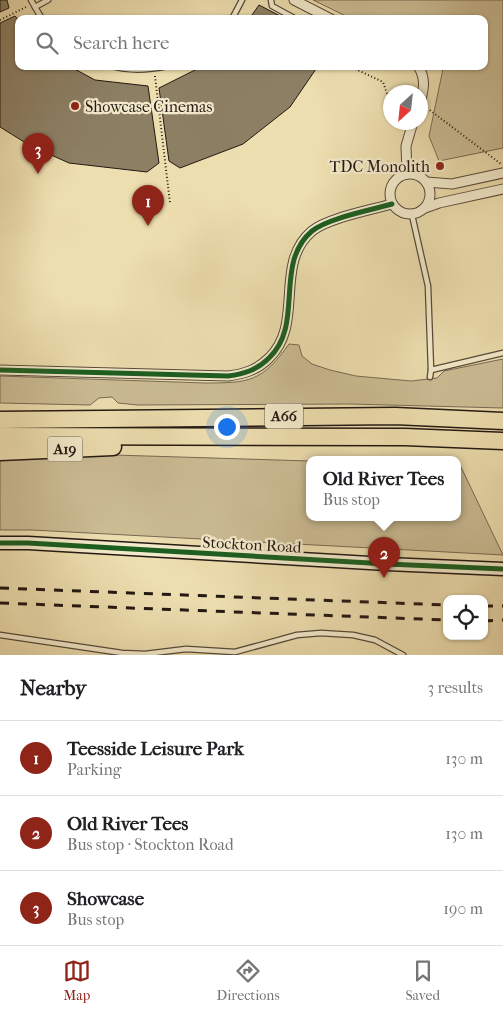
<!DOCTYPE html>
<html lang="en">
<head>
<meta charset="utf-8">
<style>
	:root { --surface:#fff; --page:#f6f6f6; --text:#202124; --muted:#757577; --line:#e0e0e0; --accent:#8f2418 }
	body { margin:0; font-family:"IM FELL French Canon",serif; background:var(--page); color:var(--text) }
	.controls { position:absolute; right:15px; bottom:15px; display:grid; overflow:hidden; border-radius:10px; box-shadow:0 1px 4px #0004 }
	.controls button { width:45px; height:45px; display:grid; place-items:center; padding:0; border:0; border-bottom:1px solid var(--line); background:var(--surface); color:var(--text); font:25px sans-serif }
	.compass { position:absolute; left:383px; top:85px; width:45px; height:45px; border-radius:50%; background:var(--surface); box-shadow:0 1px 4px #0004; rotate:207deg }
	.you { position:absolute; left:226px; top:426px; width:18px; height:18px; margin:-12px; border:4px solid #fff; border-radius:50%; background:#1a73e8; box-shadow:0 0 0 8px #1a73e833 }
	.badge { display:grid; place-items:center; width:32px; height:32px; border-radius:50%; background:var(--accent); color:#fff; font-size:16px; font-weight:700 }
	.pin { position:absolute; translate:-50% -41px; filter:drop-shadow(0 1px 2px #0008) }
	.pin::after { content:''; position:absolute; top:26px; width:18px; height:15px; background:inherit; clip-path:polygon(0 0,100% 0,50% 100%) }
	.popup { position:absolute; left:306px; top:456px; width:155px; height:65px; box-sizing:border-box; display:grid; place-content:center; border-radius:10px; background:var(--surface); filter:drop-shadow(0 1px 4px #0005); font-size:16px; white-space:nowrap; color:var(--muted) }
	.popup b { font-size:19px; color:var(--text) }
	.popup::after { content:''; position:absolute; left:50%; top:100%; margin-left:-10px; border:10px solid transparent; border-top-color:var(--surface) }
	.list { margin:0; padding:0; list-style:none }
	h2 { display:flex; justify-content:space-between; align-items:center; height:65px; margin:0; padding:0 20px; font-size:21px }
	h2 small { font-size:16px; font-weight:400; color:var(--muted) }
	.list li { display:grid; grid-template-columns:32px 1fr auto; gap:15px; align-items:center; box-sizing:border-box; height:75px; padding:0 20px; border-top:1px solid var(--line) }
	.list b { display:block; font-size:19px; white-space:nowrap }
	.list p { margin:0; font-size:16px; white-space:nowrap; color:var(--muted) }
	.list em { font-size:16px; font-style:normal; color:var(--muted) }
	.icon { flex:none; width:28px; height:28px; fill:none; stroke:currentColor; stroke-width:2; stroke-linecap:round; stroke-linejoin:round }
	.map { position:relative; flex:none; width:503px; height:655px; overflow:hidden }
	.search { position:absolute; background:var(--surface); box-shadow:0 1px 4px #0004; left:15px; right:15px; top:15px; height:55px; display:flex; align-items:center; gap:12px; box-sizing:border-box; padding:0 18px; border-radius:10px; color:var(--muted); font-size:19px }
	.sheet { height:290px; background:var(--surface) }
	nav { display:flex; justify-content:space-around; align-items:center; box-sizing:border-box; height:70px; border-top:1px solid var(--line); background:var(--surface); font-size:14px; color:var(--muted) }
	nav a { display:grid; justify-items:center; gap:2px }
	nav .on { color:var(--accent) }
	.map>svg:first-child { display:block }
	.green { fill:#cbbc94; stroke:#776a54 }
	.building { fill:#8c7f64; stroke:#231813 }
	.lines { fill:none; stroke-linecap:round; stroke-linejoin:round }
	.lane-casing { stroke:#564a3a; stroke-width:7 }
	.street-casing { stroke:#564a3a; stroke-width:11 }
	.secondary-casing { stroke:#231813; stroke-width:15 }
	.highway-casing { stroke:#231813; stroke-width:19 }
	.path { stroke:#231813; stroke-width:2; stroke-dasharray:1 2.5; stroke-linecap:butt }
	.lane { stroke:#f3eacb; stroke-width:4.5 }
	.street { stroke:#f3eacb; stroke-width:9 }
	.secondary { stroke:#f3eacb; stroke-width:12 }
	.highway { stroke:#eddeaf; stroke-width:16 }
	.rail { stroke:#231813; stroke-width:3; stroke-dasharray:9 9; stroke-linecap:butt }
	.cycleway-casing { stroke:#f3eacb; stroke-width:8 }
	.cycleway { stroke:#1b5e20; stroke-width:5 }
	.poi-dot { fill:#8f2418; stroke:#f3eacb; stroke-width:2 }
	.labels { text-anchor:middle; stroke-width:4.5; stroke-linejoin:round; paint-order:stroke }
	.shield { fill:#f3eacb; stroke:#61574a; stroke-width:1 }
	.shield-label { font-size:15px; font-weight:bold; fill:#231813 }
	.poi-label { font-size:16px; fill:#231813; stroke:#f3eacb; text-anchor:start }
	.street-label { font-size:16px; fill:#231813; stroke:#f3eacb }
</style>
</head>
<body>
<div class="map">
<svg width="503" height="655" viewBox="0 0 503 655">
	<rect width="100%" height="100%" fill="#eddeaf"/>
	<filter id="stains"><feTurbulence type="fractalNoise" baseFrequency=".004" numOctaves="4"/><feColorMatrix values="0 0 0 0 .2 0 0 0 0 .09 0 0 0 0 .02 0 0 0 .5 -.17"/></filter>
	<radialGradient id="worn" r=".72"><stop offset=".6" stop-color="#630" stop-opacity="0"/><stop offset="1" stop-color="#630" stop-opacity=".3"/></radialGradient>
	<g class="green">
		<path d="M313,0h190v148l-64,13 -10,-25 14,-67 -3,-3h44v-47h-132z"/>
		<path d="M289,344l10,1 3,11 10,8 18,6 26,6 55,5 26,-3 7,-7 59,-12v49l-153,-4 -212,1 -20,-2 -6,-6 -13,1 -9,7 -90,-2v-27l205,7c44,0 57,-1 84,-39z"/>
		<path d="M114,455l196,6v56h148v-52h2l43,90 -471,-25h-32v-71z"/>
	</g>
	<g class="building">
		<path d="M0,0h7l2,8 -9,4z"/>
		<path d="M259,5l27,14h-37z"/>
		<path d="M15,16l4,4v46h50l26,14 53,6 11,77 -12,9 -78,-9 -40,-18 -29,-18v-104z"/>
		<path d="M203,66h115l-28,41 -47,37 -63,24 -11,-7 -10,-73z"/>
	</g>
	<g class="lines">
		<g class="lane-casing">
			<g id="lane">
				<path d="M31,0l11,19"/>
				<path d="M271,0l1,6 24,13"/>
				<path d="M35,7l13,-7"/>
				<path d="M232,19l10,-19"/>
				<path d="M111,66c18,5 38,4 57,0"/>
				<path d="M412,215l16,71 3,84 -1,7"/>
				<path d="M431,370l72,-17"/>
				<path d="M0,635l122,18 23,1 41,-5 49,3 62,-17 24,-2 32,2 22,5 28,15"/>
			</g>
		</g>
		<g class="street-casing">
			<g id="street">
				<path d="M294,0l37,19"/>
				<path d="M418,66c8,12 6,23 2,36"/>
				<circle cx="410" cy="194" r="20"/>
				<path d="M407,174l-1,-28 7,-24"/>
				<path d="M426,182l26,2 51,-11"/>
				<path d="M425,208l14,-5 64,-14"/>
				<path d="M0,370l228,6c16,-2 29,-6 41,-18 36,-34 4,-94 43,-127 16,-13 59,-21 80,-27"/>
			</g>
		</g>
		<g class="secondary-casing">
			<path id="secondary" d="M0,543h28l359,21 116,5"/>
		</g>
		<g class="highway-casing">
			<g id="highway">
				<path d="M0,420l395,-4 108,5"/>
				<path d="M0,436l405,1 98,4"/>
				<path d="M0,452l113,-5"/>
			</g>
		</g>
		<g class="path">
			<path d="M0,20l26,-13"/>
			<path d="M349,66l34,16 7,20"/>
			<path d="M155,76l15,127"/>
			<path d="M427,108l74,56"/>
		</g>
		<use href="#lane" class="lane"/>
		<use href="#street" class="street"/>
		<use href="#secondary" class="secondary"/>
		<use href="#highway" class="highway"/>
		<g class="rail">
			<path d="M0,588l447,17"/>
			<path d="M0,603l447,17"/>
			<path d="M484,606h19"/>
			<path d="M484,621l19,-1"/>
		</g>
		<g class="cycleway-casing">
			<g id="cycleway">
				<path d="M0,370l228,6c16,-2 29,-6 41,-18 36,-34 4,-94 43,-127 16,-13 59,-21 80,-27"/>
				<path d="M0,543h28l359,21 116,5"/>
			</g>
		</g>
		<use href="#cycleway" class="cycleway"/>
	</g>
	<g class="poi-dot">
		<circle cx="75" cy="106" r="5"/>
		<circle cx="440" cy="166" r="5"/>
	</g>
	<g class="labels">
		<g class="shield">
			<rect x="265" y="403.5" width="38" height="25" rx="4"/>
			<rect x="47.5" y="436.5" width="35" height="25" rx="4"/>
		</g>
		<g class="shield-label">
			<text x="284" y="421">A66</text>
			<text x="65" y="454">A19</text>
		</g>
		<g class="poi-label">
			<text x="85" y="112">Showcase Cinemas</text>
			<text x="430" y="172" text-anchor="end">TDC Monolith</text>
		</g>
		<g class="street-label">
			<text transform="translate(252 544) rotate(3)" y="6">Stockton Road</text>
		</g>
	</g>
	<rect width="100%" height="100%" filter="url(#stains)"/>
	<rect width="100%" height="100%" fill="url(#worn)"/>
</svg>
<div class="controls">
<button><svg class="icon" aria-label="locate" viewBox="0 0 24 24"><circle cx="12" cy="12" r="6"/><path d="M12 2v4M12 18v4M2 12h4M18 12h4"/></svg></button>
</div>
<svg class="compass" viewBox="-18 -18 36 36"><path d="M0-13l5 13h-10z" fill="#e53935"/><path d="M0 13l5-13h-10z" fill="#757577"/></svg>
<div class="you"></div>
<div class="pin badge" style="left:148px;top:226px">1</div>
<div class="pin badge" style="left:384px;top:578px">2</div>
<div class="popup"><b>Old River Tees</b>Bus stop</div>
<div class="pin badge" style="left:38px;top:174px">3</div>
<div class="search"><svg class="icon" aria-label="search" viewBox="0 0 24 24"><circle cx="10" cy="10" r="6"/><path d="M15 15l6 6"/></svg>Search here</div>
</div>
<section class="sheet">
<h2>Nearby<small>3 results</small></h2>
<ul class="list">
<li><span class="badge">1</span><div><b>Teesside Leisure Park</b><p>Parking</p></div><em>130 m</em></li>
<li><span class="badge">2</span><div><b>Old River Tees</b><p>Bus stop · Stockton Road</p></div><em>130 m</em></li>
<li><span class="badge">3</span><div><b>Showcase</b><p>Bus stop</p></div><em>190 m</em></li>
</ul>
</section>
<nav>
<a class="on"><svg class="icon" aria-label="map" viewBox="0 0 24 24"><path d="M3 6l6-2 6 2 6-2v14l-6 2-6-2-6 2zM9 4v14M15 6v14"/></svg>Map</a>
<a><svg class="icon" aria-label="directions" viewBox="0 0 24 24"><path d="M12 3l9 9-9 9-9-9zM9 14v-3h6M13 9l2 2-2 2"/></svg>Directions</a>
<a><svg class="icon" aria-label="saved" viewBox="0 0 24 24"><path d="M7 4h10v16l-5-4-5 4z"/></svg>Saved</a>
</nav>
</body>
</html>
